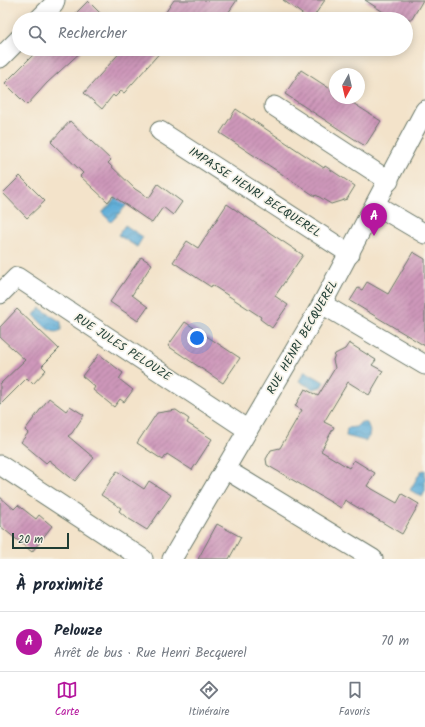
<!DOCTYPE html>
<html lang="fr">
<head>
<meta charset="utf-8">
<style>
	:root { --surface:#fff; --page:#f6f6f7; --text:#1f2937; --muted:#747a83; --line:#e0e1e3; --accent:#b5179e }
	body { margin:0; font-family:Kalam,sans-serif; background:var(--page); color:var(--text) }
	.compass { position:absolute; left:329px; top:68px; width:36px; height:36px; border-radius:50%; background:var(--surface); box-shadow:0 2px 10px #0003; rotate:188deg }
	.scale { position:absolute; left:12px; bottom:10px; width:57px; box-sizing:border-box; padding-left:4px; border:2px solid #1f3d34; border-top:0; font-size:11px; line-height:14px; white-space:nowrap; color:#1f3d34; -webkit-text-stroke:3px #f7f3e8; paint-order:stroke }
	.you { position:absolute; left:197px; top:338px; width:14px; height:14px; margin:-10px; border:3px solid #fff; border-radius:50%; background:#1a73e8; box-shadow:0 0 0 6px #1a73e833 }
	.badge { display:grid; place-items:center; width:26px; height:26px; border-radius:50%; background:var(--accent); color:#fff; font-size:13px; font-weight:700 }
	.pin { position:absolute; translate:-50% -33px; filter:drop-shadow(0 1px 2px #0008) }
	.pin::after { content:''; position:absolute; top:21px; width:14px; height:12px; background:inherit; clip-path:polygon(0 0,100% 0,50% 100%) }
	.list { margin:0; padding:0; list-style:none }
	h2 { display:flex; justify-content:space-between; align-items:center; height:52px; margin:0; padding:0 16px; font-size:17px }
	h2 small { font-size:13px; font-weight:400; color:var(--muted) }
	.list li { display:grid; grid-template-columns:26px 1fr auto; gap:12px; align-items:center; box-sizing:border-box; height:60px; padding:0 16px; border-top:1px solid var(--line) }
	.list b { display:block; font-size:15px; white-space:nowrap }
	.list p { margin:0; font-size:13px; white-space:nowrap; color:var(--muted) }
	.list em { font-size:13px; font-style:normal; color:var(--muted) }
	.icon { flex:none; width:22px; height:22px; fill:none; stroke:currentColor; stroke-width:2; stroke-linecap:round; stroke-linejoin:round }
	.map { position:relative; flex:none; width:425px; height:559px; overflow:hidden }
	.search { position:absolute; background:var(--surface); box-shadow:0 2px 10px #0003; left:12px; right:12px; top:12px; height:44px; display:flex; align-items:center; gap:10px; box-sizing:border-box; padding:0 14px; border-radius:22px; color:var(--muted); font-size:15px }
	.sheet { height:112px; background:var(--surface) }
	nav { display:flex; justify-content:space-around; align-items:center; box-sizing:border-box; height:56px; border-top:1px solid var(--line); background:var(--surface); font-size:11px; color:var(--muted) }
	nav a { display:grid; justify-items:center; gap:2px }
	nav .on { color:var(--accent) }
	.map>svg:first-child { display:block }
	.water { fill:url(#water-waves); stroke:#3e7586 }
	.building { fill:url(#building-hatch) }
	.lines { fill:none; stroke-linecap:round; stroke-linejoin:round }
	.street-casing { stroke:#697768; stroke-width:21 }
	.street { stroke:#fff; stroke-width:19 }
	.labels { text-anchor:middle; stroke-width:3.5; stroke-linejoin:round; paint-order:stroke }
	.street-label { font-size:12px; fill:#1f3d34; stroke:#f7f3e8 }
</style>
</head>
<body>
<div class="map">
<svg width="425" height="559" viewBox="0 0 425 559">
	<defs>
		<pattern id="water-waves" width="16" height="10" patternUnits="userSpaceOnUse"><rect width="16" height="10" fill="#5eadd8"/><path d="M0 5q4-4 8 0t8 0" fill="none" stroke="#4d8eb0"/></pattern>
		<pattern id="building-hatch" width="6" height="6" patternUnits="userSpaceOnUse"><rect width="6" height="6" fill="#ce97ba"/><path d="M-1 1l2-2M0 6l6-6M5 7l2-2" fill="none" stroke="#a77c98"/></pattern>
	</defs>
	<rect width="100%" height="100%" fill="#f7f3e8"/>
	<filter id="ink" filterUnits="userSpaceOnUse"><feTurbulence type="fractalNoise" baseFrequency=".025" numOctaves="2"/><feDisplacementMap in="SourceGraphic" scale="8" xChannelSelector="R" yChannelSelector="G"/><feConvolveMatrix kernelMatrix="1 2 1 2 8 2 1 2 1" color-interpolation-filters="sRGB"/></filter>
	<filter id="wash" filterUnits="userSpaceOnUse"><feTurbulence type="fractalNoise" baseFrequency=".012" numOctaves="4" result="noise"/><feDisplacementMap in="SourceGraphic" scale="16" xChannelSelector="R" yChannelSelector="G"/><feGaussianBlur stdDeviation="0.9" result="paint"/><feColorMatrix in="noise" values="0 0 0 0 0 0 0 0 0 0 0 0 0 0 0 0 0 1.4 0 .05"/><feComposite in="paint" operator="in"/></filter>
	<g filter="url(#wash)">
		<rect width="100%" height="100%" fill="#f3e3ca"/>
		<g class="water">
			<path d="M117,197l10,8 -16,17 -9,-9z"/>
			<path d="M125,225l18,12 -6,10 -19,-12z"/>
			<path d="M40,308l21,14v8c-10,7 -20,-8 -27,-15z"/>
			<path d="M305,371l19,11 -3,5 -8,2 -14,-8z"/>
			<path d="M361,422l6,1c3,6 5,13 -2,18l-19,-5 1,-8 9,-1z"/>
			<path d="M425,470v21l-3,6 -12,-7 11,-19z"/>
		</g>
		<g id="blocks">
			<g class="building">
				<path d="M174,0h63l-13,19h-63z"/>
				<path d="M283,0h42l-13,19h-3z"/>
				<path d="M365,0h58l-11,19h-18z"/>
				<path d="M88,1l18,18h-36z"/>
				<path d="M39,49h45l-37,34 -20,22 -22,-22z"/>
				<path d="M123,49h13l3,3 2,-3h22l-38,43 -1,1 -3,-2 -6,6 -2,-2 -11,14 -18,-16z"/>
				<path d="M301,70l34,22v6h10l36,23 -16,25 -80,-52z"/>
				<path d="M236,109l88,59 1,-2 30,20 -8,13 -16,5 -15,-9 -1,1 -95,-63z"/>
				<path d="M70,121l41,39 -3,3 27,26 14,9 9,-14 24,18 -9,13 -10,-8 -11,16 -39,-27 -5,6 -28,-26 3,-3 -32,-31z"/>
				<path d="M20,176l25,25 -18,17 -24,-25z"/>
				<path d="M227,204l76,51 -28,41 13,9 -16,23 -12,-9 1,-2 -49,-32 -1,2 -38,-25 14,-21 11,7z"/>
				<path d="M413,252l12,7v87l-75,-45 8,-13 4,2 5,-8 21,12z"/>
				<path d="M141,257l11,7 -20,31 16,12 -10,14 -28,-19z"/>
				<path d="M17,309l42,40 -17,17 4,4 -13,14 -6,-6 -27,27v-21l25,-24 -25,-23v-10z"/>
				<path d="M185,322l55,36 -17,25 -55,-37z"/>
				<path d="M349,343l27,17 -4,5 11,6 -14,24 -21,-13 -24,40 10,5 -13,24 28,17 5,-8 21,13 -8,13 30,17 5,-9 17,10 -17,30 -57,-34 -4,8 -74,-43 -1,-6 5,-9 9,-2 22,-38 -7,-4 10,-17 13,7 17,-28 -2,-8 2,-6 10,-5z"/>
				<path d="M99,354l24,19 -4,6 14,11 -9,12 -4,-3 -6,8 -21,-17 2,-3 -13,-11z"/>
				<path d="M49,398l17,13 4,-5 14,9 -12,18 -4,3 26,22 -19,23 -26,-21 -3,3 -25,-21 7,-9 -3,-3z"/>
				<path d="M176,410l13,9 -2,4 25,16 -20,31 -25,-16 -4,6 -26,-17 20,-30z"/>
				<path d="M117,471l27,18 5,-8 22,14 -24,35 -21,-13 -7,-6 2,-3 -20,-13z"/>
				<path d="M0,497l14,12 4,-4 18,14 3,-4 13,11 -20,26 -32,-26z"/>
				<path d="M217,524l24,13 -12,22h-31z"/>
			</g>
		</g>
	</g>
	<g filter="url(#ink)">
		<use href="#blocks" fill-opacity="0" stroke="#697768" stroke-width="1"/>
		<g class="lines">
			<g class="street-casing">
				<g id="street">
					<path d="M39,19l15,-15 1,-4"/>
					<path d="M0,58l19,-19"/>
					<path d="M274,106l115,75"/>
					<path d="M160,131l190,123"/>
					<path d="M376,205l49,29"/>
					<path d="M0,294l17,-17 231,153"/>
					<path d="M322,304l103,61"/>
					<path d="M0,465l143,94"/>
					<path d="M225,469l148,90"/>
					<path d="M172,559l150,-255 103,-194"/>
				</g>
			</g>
			<use href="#street" class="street"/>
		</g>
	</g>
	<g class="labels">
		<g class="street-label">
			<text transform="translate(255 192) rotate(33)" y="4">IMPASSE HENRI BECQUEREL</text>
			<text transform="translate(302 337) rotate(-60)" y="4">RUE HENRI BECQUEREL</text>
			<text transform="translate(123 347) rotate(33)" y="4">RUE JULES PELOUZE</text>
		</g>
	</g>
</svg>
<svg class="compass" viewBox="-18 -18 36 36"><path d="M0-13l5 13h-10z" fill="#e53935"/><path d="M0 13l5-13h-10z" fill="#747a83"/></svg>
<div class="scale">20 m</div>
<div class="you"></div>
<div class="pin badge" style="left:374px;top:236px">A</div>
<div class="search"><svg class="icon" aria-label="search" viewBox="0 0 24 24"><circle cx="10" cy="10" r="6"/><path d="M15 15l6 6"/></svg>Rechercher</div>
</div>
<section class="sheet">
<h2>À proximité<small></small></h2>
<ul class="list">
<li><span class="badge">A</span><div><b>Pelouze</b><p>Arrêt de bus · Rue Henri Becquerel</p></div><em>70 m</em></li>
</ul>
</section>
<nav>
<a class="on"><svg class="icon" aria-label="map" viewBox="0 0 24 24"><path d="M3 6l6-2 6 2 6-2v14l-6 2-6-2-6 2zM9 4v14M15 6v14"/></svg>Carte</a>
<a><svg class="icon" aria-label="directions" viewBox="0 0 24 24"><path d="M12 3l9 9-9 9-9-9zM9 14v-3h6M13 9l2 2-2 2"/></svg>Itinéraire</a>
<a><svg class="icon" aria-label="saved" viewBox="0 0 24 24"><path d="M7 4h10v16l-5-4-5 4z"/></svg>Favoris</a>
</nav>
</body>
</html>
